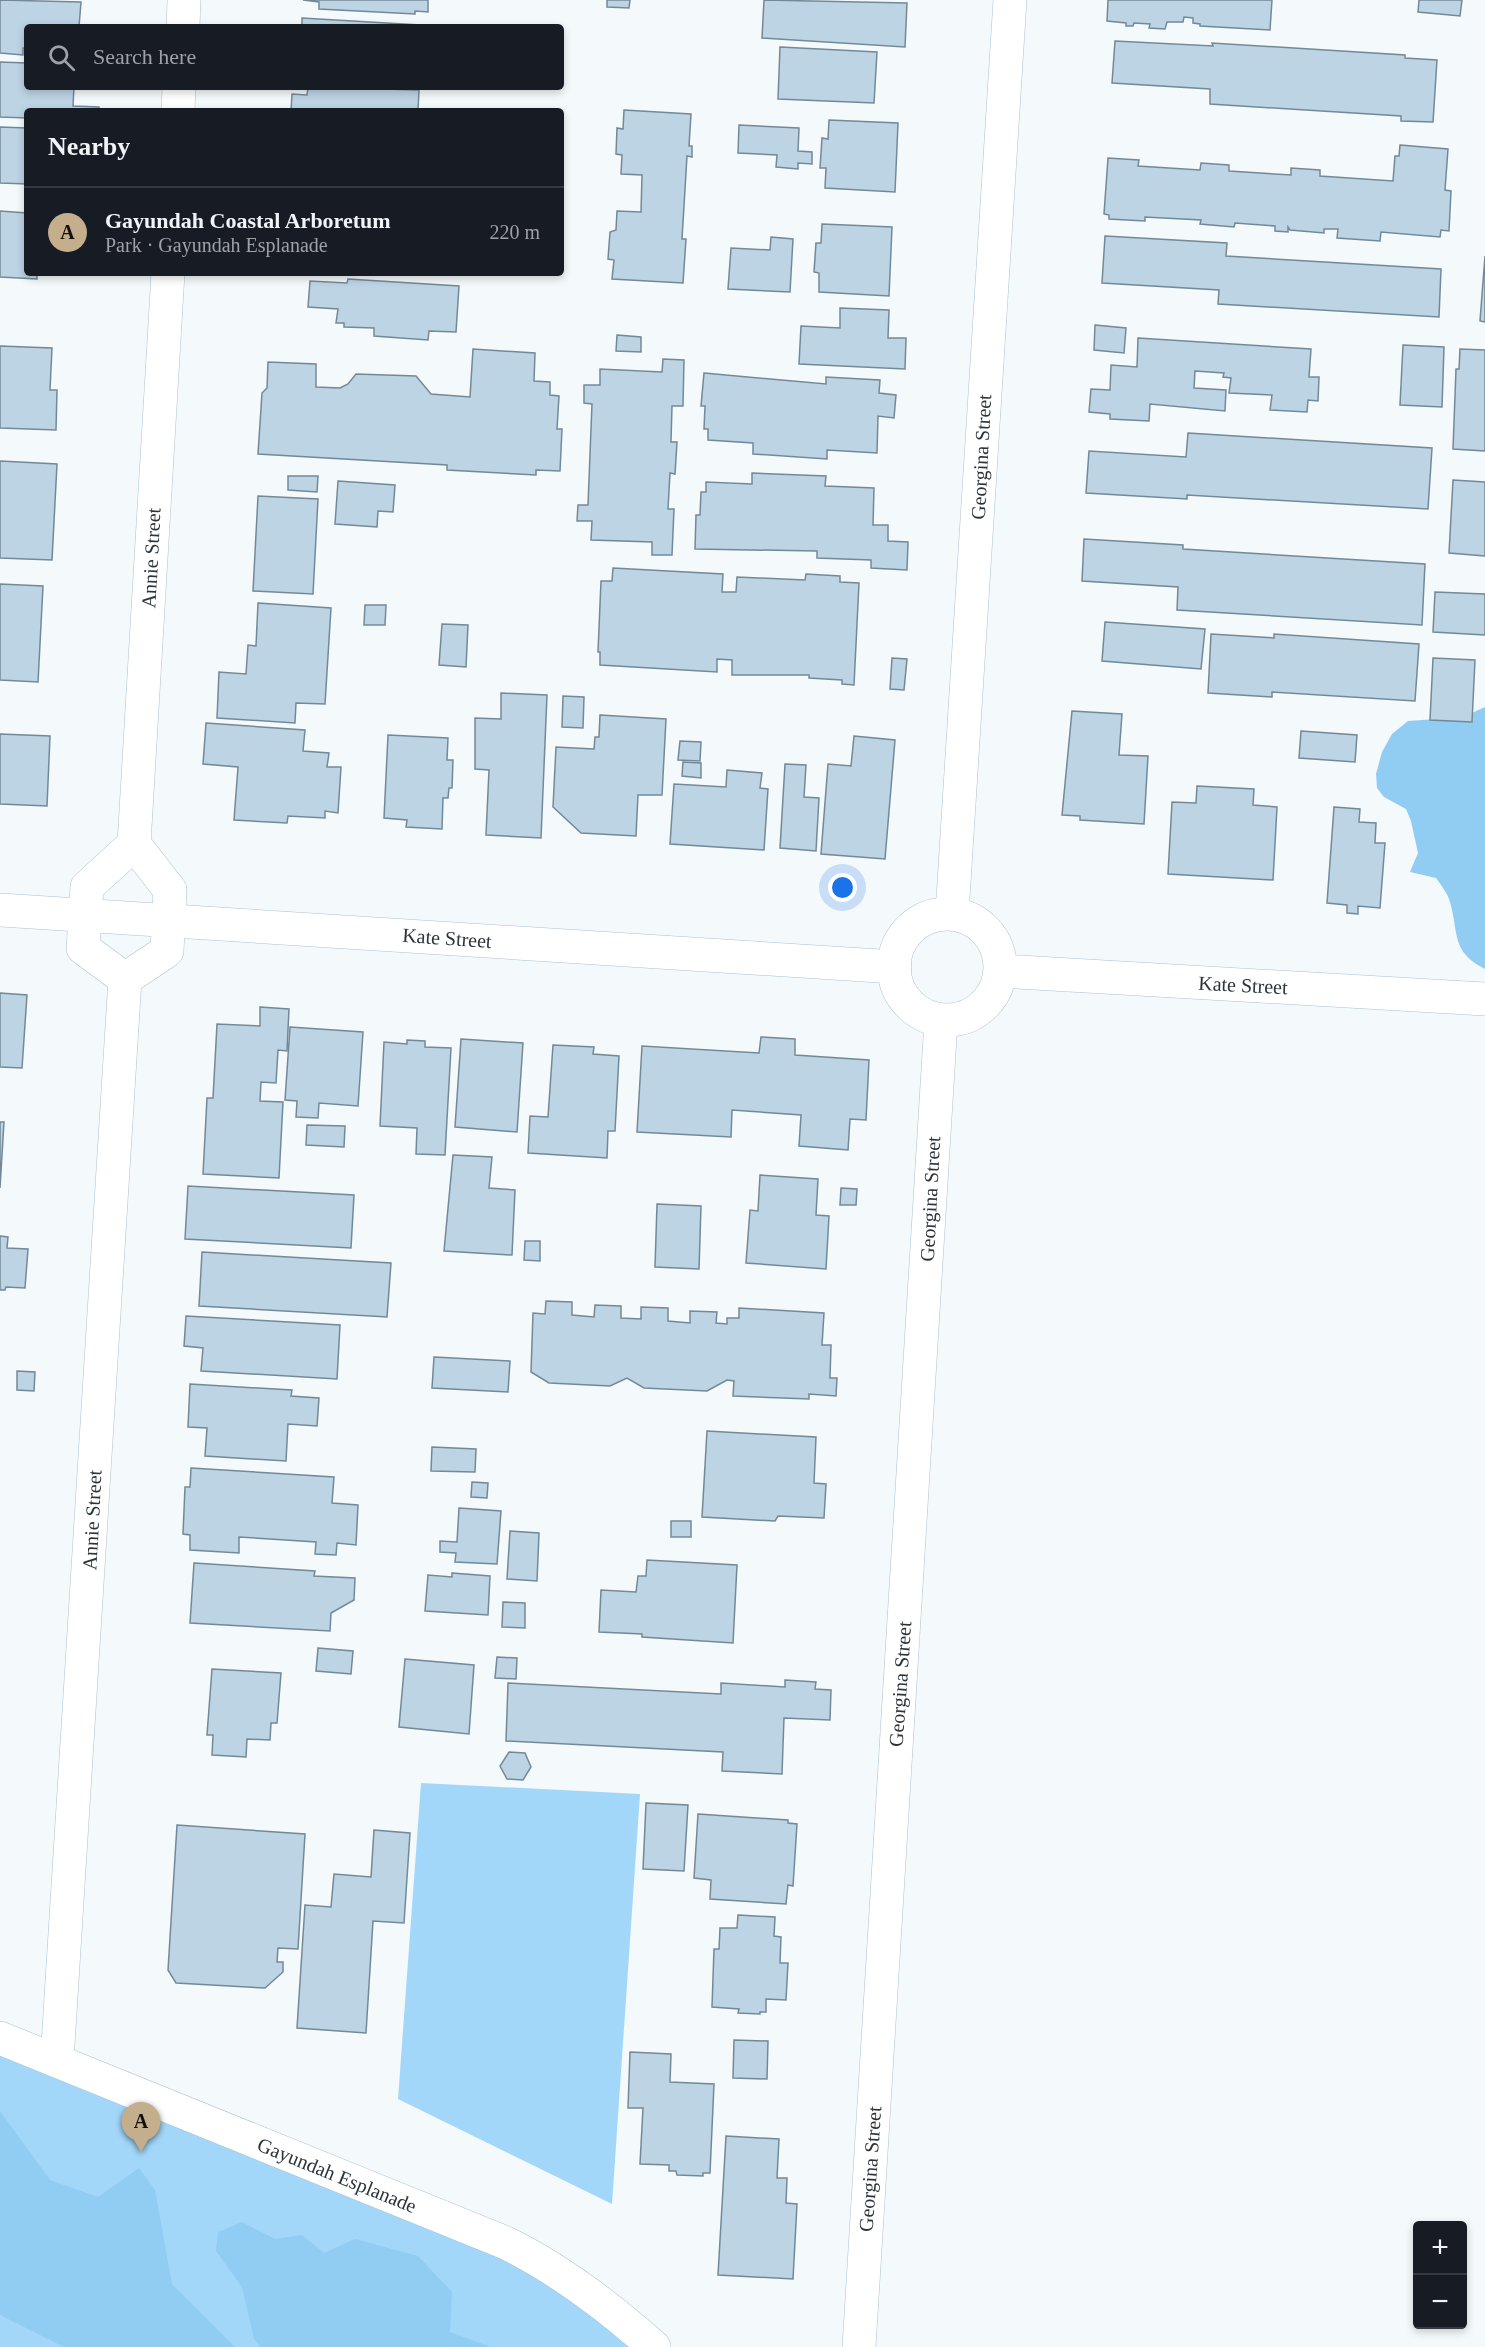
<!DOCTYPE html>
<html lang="en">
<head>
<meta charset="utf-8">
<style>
	:root { --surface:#171b24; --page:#242831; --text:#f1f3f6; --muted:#9ea1a6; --line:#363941; --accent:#c4ae8b }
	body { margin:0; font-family:Georgia,serif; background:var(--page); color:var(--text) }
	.controls { position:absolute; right:18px; bottom:18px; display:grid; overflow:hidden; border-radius:6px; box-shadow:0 3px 9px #0003 }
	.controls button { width:54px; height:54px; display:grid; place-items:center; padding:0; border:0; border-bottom:2px solid var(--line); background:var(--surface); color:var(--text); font:30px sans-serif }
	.you { position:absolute; left:843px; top:888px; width:21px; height:21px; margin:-15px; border:4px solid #fff; border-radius:50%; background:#1a73e8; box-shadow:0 0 0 9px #1a73e833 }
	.badge { display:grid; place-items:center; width:39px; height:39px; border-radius:50%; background:var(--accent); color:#111; font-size:20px; font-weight:700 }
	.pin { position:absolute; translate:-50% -50px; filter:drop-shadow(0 2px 3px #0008) }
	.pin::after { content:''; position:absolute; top:32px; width:21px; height:18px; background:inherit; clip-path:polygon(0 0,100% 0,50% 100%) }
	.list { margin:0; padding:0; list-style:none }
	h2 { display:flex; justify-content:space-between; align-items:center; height:78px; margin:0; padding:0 24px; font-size:26px }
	h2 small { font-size:20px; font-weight:400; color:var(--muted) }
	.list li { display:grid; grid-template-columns:39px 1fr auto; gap:18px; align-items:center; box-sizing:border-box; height:90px; padding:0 24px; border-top:2px solid var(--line) }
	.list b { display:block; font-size:22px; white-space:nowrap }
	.list p { margin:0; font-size:20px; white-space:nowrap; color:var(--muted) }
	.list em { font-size:20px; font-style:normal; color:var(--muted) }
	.icon { flex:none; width:33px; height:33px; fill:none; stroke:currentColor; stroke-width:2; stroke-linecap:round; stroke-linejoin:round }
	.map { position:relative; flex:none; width:1485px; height:2347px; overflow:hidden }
	.search { position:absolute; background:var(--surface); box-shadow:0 3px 9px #0003; left:24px; top:24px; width:540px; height:66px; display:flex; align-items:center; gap:15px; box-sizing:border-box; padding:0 21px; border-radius:6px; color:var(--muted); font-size:22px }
	.panel { position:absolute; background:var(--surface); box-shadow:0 3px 9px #0003; left:24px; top:108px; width:540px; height:168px; border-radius:6px }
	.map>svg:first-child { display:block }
	.green { fill:#a3d7f9 }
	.forest { fill:#91ccf3 }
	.building { fill:#bdd4e4; stroke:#748998; stroke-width:1.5 }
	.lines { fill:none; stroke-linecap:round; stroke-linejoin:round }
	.minor-casing { stroke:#abc2d1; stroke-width:34 }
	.tertiary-casing { stroke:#abc2d1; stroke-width:34 }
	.minor { stroke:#fff; stroke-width:33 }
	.tertiary { stroke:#fff; stroke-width:33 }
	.labels { text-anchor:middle; stroke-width:4.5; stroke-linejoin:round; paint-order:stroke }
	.street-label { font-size:20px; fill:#2b343a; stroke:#fff }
</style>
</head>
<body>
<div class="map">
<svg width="1485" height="2347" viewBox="0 0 1485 2347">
	<rect width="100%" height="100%" fill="#f4f9fc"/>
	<g class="green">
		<path d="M421,1783l219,11 -28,410 -214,-105z"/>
		<path d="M0,2038l506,205 148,104h-654z"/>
	</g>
	<g class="forest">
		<path d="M1485,707v262c-34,-17 -26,-35 -35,-67 -2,-8 -9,-17 -14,-24l-26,-6 8,-19 -7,-32 -5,-12 -22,-12 -7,-9 -1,-14 6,-22 10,-18 16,-13 55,-4z"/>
		<path d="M0,2111l50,69 48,17 41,-29 16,22 17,94 63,63h-171l-64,-32z"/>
		<path d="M242,2222l33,17 27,-4 22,18 31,-14 63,17 34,36 -2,40 41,15h-230l-7,-8 -12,-52 -26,-36 2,-19z"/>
	</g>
	<g class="building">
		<path d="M0,0l81,2 -2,25h-52v22l-4,-1v7l-23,-2z"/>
		<path d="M303,0h125v12l-13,-1v3l-96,-5v-7z"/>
		<path d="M607,0h23l-1,8 -22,-1z"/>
		<path d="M764,0l143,3 -2,44 -143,-9z"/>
		<path d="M1108,0h164l-2,30 -70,-4v-2l-7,-1v-5l-9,-1 -1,5h-16l-2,7 -16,-1 1,-4 -16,-1 -1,3h-7v-3l-19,-2z"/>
		<path d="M1419,0h43l-2,16 -42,-4z"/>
		<path d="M302,18l118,7v2h-118z"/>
		<path d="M1115,41l98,5 -1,-3 193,12v3l32,2 -4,62 -32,-1v-5l-191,-12v-15l-98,-6z"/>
		<path d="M780,47l97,5 -3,51 -96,-4z"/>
		<path d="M0,62l27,1v24h47l-1,19 26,1v4h-72v7l-27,-1z"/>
		<path d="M308,87l111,3 -1,21h-127l1,-17 15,1z"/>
		<path d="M624,110l67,4 -2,32h3v11l-5,-1 -5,83h4l-3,44 -71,-4 2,-19 -6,-1 2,-27 6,-2 1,-19 24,1 1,-37 -21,-1 1,-19 -6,-1 1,-26 6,1z"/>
		<path d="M829,120l69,3 -3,69 -70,-4 1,-20h-6l2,-30 6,1z"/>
		<path d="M739,125l60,3 -1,23 14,1v12l-14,-1v6l-22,-2 1,-12 -39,-2z"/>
		<path d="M0,127l27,1v56l-27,-1z"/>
		<path d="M1400,145l48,4 -3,41 6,1 -2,40 -8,-1 -1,7 -59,-5 -1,9 -43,-3 1,-9h-14v4l-34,-3 -2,-3v5l-13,-1v-5l-40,-3 -1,4 -34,-3 1,-4 -56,-3v4l-36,-2v-4l-5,-1 4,-56 31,2 -1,6 62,4 1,-7 28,2v6l62,4v-7l29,2v6l73,5 2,-25h4z"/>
		<path d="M0,211l27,2v60h10v6l-37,-2z"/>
		<path d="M822,224l70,3 -3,69 -70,-4v-19l-5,-1 2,-29h5z"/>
		<path d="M1105,236l122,7 -1,13 215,13 -2,48 -221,-13 1,-14 -117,-7z"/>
		<path d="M771,237l22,2 -3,53 -62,-3 3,-41 39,2z"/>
		<path d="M1485,256v66l-5,-1z"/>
		<path d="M348,279l111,7 -3,46 -27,-1 -1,9 -54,-4v-8l-30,-1v-4h-8l2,-14 -30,-2 2,-26 37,2z"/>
		<path d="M840,308l49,2 -1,28h18l-1,31 -106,-5 2,-38 39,2z"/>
		<path d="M1095,325l31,3 -2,25 -30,-3z"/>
		<path d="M617,335l24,2v15l-25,-1z"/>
		<path d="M1138,338l173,11 -2,28h10l-1,24 -10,-1 -1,12 -37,-2 2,-15 -43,-2 2,-15 -8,-1 1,-4 -29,-2 -1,17 32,2 -1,21 -75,-7 -1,17 -39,-2v-5l-21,-2 2,-23 19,1 1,-25 26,2z"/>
		<path d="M1403,345l41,2 -2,60 -42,-2z"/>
		<path d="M0,346l52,2 -2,42h7l-1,40 -56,-2z"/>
		<path d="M473,349l62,4 -1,28 16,1v13l9,1 -2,33h5l-2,42 -24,-1v5l-89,-5v-5l-189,-11 4,-61 5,-5 1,-26 48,2v23l24,1 8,-4 8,-10 60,2 15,18 39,3z"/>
		<path d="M1460,349l25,1v101l-32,-2 3,-80h3z"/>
		<path d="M663,359l21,1 -1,46h-11l-1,36h6l-2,32 -5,-1 -2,36h6l-2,46h-20v-13l-61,-2 1,-19h-15l1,-16h10l4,-101 -8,-1v-18h16v-16l62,3z"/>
		<path d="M704,373l122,11v-7l54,3 -1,13 17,2 -2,23 -16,-2 -1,37 -50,-3v9l-74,-5v-11l-45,-3v-11h-4l1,-23h-4z"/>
		<path d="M1188,433l244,15 -4,61 -241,-14v4l-101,-6 3,-42 97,6z"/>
		<path d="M0,461l57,3 -5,96 -52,-2z"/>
		<path d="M752,473l74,3 -1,10 49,2 -1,37h15v16l20,1 -1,28 -36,-2v-8l-54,-2v-7l-122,-2 1,-34h4l1,-23h5v-10l46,2z"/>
		<path d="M288,476h30l-1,16 -29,-2z"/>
		<path d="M1453,480l32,2v74l-36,-3z"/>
		<path d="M338,481l57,4 -2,27 -15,-1 -1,16 -42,-3z"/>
		<path d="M258,496l60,3 -5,95 -60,-3z"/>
		<path d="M1084,539l99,6v4l242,15 -3,61 -245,-15 1,-23 -96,-6z"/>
		<path d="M613,568l110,6 -1,18h14l1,-15 68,3 1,-6 34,2v6l19,1 -5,102 -12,-1v-4l-33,-2v-3h-77v-15l-15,-1v13l-117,-7v-13h-2l3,-71h11z"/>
		<path d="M0,584l43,2 -5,96 -38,-2z"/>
		<path d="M1435,592l50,2v41l-52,-3z"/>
		<path d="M258,603l73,5 -6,96 -29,-1 -1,20 -78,-5 2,-46 27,2 2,-29 8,1z"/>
		<path d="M365,605h21l-1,20h-21z"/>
		<path d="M1105,622l100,7 -4,40 -99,-8z"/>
		<path d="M442,624l26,1 -2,42 -27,-2z"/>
		<path d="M1211,634l63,4v-4l145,10 -4,57 -143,-9v5l-64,-4z"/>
		<path d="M892,658l15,1 -3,31 -14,-1z"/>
		<path d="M1433,658l42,2 -3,62 -42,-2z"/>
		<path d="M501,693l46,2 -6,143 -55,-3 3,-65 -14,-1v-51l26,1z"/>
		<path d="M563,696l21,1 -1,31 -21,-1z"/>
		<path d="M1072,711l50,3 -3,41 29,1 -4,68 -64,-4v-4l-18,-1z"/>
		<path d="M600,715l66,4 -4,76h-24l-2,41 -55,-3 -28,-26 3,-60 38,2 1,-12h4z"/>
		<path d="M206,723l99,7 -2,21 26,2 -2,14h14l-3,46 -13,-2v7l-37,-2 -1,7 -53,-3 4,-53 -35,-3z"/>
		<path d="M1301,731l56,4 -2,27 -56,-4z"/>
		<path d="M0,734l50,2 -3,70 -47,-2z"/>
		<path d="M388,735l60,3 -1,22h6l-1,28h-3l-1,10h-5l-1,31 -36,-2 1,-7 -23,-2z"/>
		<path d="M854,736l41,4 -10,119 -64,-5 7,-90 23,2z"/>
		<path d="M680,741l21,1 -1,19 -22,-1z"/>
		<path d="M683,762l18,1v15l-19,-2z"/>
		<path d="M785,764l21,1 -2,32 15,1 -3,53 -36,-3z"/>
		<path d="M727,770l35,3 -2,15 8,1 -4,61 -94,-6 4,-60 52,3z"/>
		<path d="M1197,786l57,3 -1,16 24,2 -4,73 -105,-6 4,-72 24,1z"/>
		<path d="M1334,807l26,2 -1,13 17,1 -1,20h10l-5,65 -22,-2v8l-11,-1v-8l-20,-2z"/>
		<path d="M0,993l27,2 -5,73 -22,-1z"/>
		<path d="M260,1007l29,2 -2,42 -9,-1 -2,33 -15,-1 -1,19 23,1 -4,76 -76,-4 4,-76h6l4,-74 43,2z"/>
		<path d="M290,1027l73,5 -5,74 -39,-3 -1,15 -22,-1 1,-16 -12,-1z"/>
		<path d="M761,1037l34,2v16l74,5 -3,60 -16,-1 -2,31 -49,-4 2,-31 -69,-5 -1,27 -94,-5 5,-86 117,7z"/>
		<path d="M461,1039l62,4 -6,89 -62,-5z"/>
		<path d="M407,1040l18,1v6l26,1 -6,107 -29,-1 1,-26 -37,-2 4,-84 23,2z"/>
		<path d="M553,1045l41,2 -1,7 26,2 -4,75h-7l-1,27 -79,-5 2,-37 18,1z"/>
		<path d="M0,1122h4l-4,66z"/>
		<path d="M307,1125l38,1 -1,21 -38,-2z"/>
		<path d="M453,1155l39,2 -3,31 26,2 -3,65 -68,-4z"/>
		<path d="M760,1175l58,4 -2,36 13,1 -3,53 -80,-6 4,-53 8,1z"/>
		<path d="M188,1186l166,9 -3,53 -166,-9z"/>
		<path d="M841,1188l16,1 -1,16h-16z"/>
		<path d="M657,1204l44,2 -2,63 -44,-2z"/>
		<path d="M0,1236l8,1 -1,11 21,1 -3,39 -19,-1 -1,3h-5z"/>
		<path d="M525,1241h15v20l-16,-1z"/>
		<path d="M202,1252l189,11 -4,54 -188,-11z"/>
		<path d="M546,1301l26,1v13l22,2 1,-12 26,1v12l20,1v-12l27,1v13l22,2v-12l27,1 -1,11 11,1v-6h12v-10l85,5 -2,32h9l-1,33h7l-1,18 -27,-2v5l-76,-3 1,-15 -7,-1 -20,11 -63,-3 -17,-10 -17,8 -61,-3 -18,-11 2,-59 12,1z"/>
		<path d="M186,1316l154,9 -3,54 -136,-8 2,-23 -19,-2z"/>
		<path d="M434,1357l76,4 -2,31 -76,-4z"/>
		<path d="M17,1371l18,1 -1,19 -17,-1z"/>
		<path d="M190,1384l102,6 -1,6 28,2 -2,28 -29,-2 -2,37 -81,-5 2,-28 -19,-1z"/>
		<path d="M707,1431l109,6 -2,46 12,1 -2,34 -46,-2 -3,5 -73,-4z"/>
		<path d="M432,1447l44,2 -1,23 -44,-1z"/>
		<path d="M191,1468l143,9 -2,26 26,2 -2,40 -19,-2 -1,12 -21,-1 1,-12 -77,-5v16l-49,-3v-15l-7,-1 2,-47h5z"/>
		<path d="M472,1482l16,1 -1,15 -16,-1z"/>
		<path d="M459,1508l42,3 -4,53 -42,-2 1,-9 -16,-1v-11l17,1z"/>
		<rect x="671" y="1521" width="20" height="16"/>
		<path d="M510,1531l29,2 -2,48 -30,-2z"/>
		<path d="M647,1560l90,5 -4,78 -91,-6v-3l-43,-2 2,-42 35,2 2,-16h8z"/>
		<path d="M194,1563l121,8 -1,5 41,2 -1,22 -23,13 -1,18 -140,-8z"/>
		<path d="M452,1573l38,3 -2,39 -63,-4 3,-36 24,2z"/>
		<path d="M503,1602l22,1v25l-23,-1z"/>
		<path d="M318,1648l35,3 -2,23 -35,-3z"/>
		<path d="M497,1657l20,1 -1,21 -21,-1z"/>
		<path d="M405,1659l69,6 -5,69 -70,-7z"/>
		<path d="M212,1669l69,4 -4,50h-6l-1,17 -23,-1 -1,18 -34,-2 1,-20h-6z"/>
		<path d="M785,1680l31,2 -1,7 16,1 -1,30 -46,-2 -2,56 -60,-3 1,-19 -217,-11 2,-58 213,11v-11l64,4z"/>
		<path d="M509,1752l16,1 6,14 -8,13 -16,-1 -7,-13z"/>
		<path d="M646,1803l42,2 -4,66 -41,-2z"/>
		<path d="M698,1814l90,6v3l9,1 -4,62 -5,-1 -2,19 -76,-5 1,-19 -17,-2z"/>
		<path d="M177,1825l128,9 -7,115 -20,-1 -1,14h6v10l-18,16 -89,-5 -8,-13z"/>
		<path d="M374,1830l36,3 -6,90 -31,-2 -7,112 -69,-5 8,-123 26,2 3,-33 37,3z"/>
		<path d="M738,1915l37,2 -1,19 7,1 -1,26h8l-2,37 -20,-1v13h-6v2l-22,-1 1,-4 -27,-2 2,-58h5l1,-21h17z"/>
		<path d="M734,2040l34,1 -1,38 -34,-1z"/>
		<path d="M630,2052l41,2 -1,28 44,2 -4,89h-7v3l-26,-1 -1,-4h-7v-6l-29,-1 3,-56h-15z"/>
		<path d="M726,2136l53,3 -2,39h10l-1,25 11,1 -4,75 -75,-4z"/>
	</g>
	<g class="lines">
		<g class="minor-casing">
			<g id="minor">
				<path d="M183,27l1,-27"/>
				<path d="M178,111l1,-24"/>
				<path d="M134,844l34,-571"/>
				<path d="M134,844l36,46 -3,61 -42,28 -42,-31 4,-61z"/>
				<path d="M0,910l895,57"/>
				<circle cx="947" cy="967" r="53"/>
				<path d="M952,914l58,-914"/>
				<path d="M1001,971l484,28"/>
				<path d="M57,2061l68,-1082"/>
				<path d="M859,2347l82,-1326"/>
			</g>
		</g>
		<g class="tertiary-casing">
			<path id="tertiary" d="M0,2038l506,205c55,27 102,63 148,104"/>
		</g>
		<use href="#minor" class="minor"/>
		<use href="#tertiary" class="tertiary"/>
	</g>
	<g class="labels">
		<g class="street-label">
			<text transform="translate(981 457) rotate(-87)" y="7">Georgina Street</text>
			<text transform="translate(151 558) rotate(-87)" y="7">Annie Street</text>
			<text transform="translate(447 938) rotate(4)" y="7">Kate Street</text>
			<text transform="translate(1243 985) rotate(3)" y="7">Kate Street</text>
			<text transform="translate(930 1199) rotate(-87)" y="7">Georgina Street</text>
			<text transform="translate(92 1520) rotate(-87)" y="7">Annie Street</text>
			<text transform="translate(900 1684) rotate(-86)" y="7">Georgina Street</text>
			<text transform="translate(870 2169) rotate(-86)" y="7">Georgina Street</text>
			<text transform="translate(337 2175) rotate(22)" y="7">Gayundah Esplanade</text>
		</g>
	</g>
</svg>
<div class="controls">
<button>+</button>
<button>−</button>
</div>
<div class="you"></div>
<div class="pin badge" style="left:141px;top:2152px">A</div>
<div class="search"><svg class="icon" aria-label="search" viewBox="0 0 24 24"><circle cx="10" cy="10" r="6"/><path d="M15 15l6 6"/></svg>Search here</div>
<section class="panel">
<h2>Nearby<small></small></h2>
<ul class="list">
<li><span class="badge">A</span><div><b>Gayundah Coastal Arboretum</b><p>Park · Gayundah Esplanade</p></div><em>220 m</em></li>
</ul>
</section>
</div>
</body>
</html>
